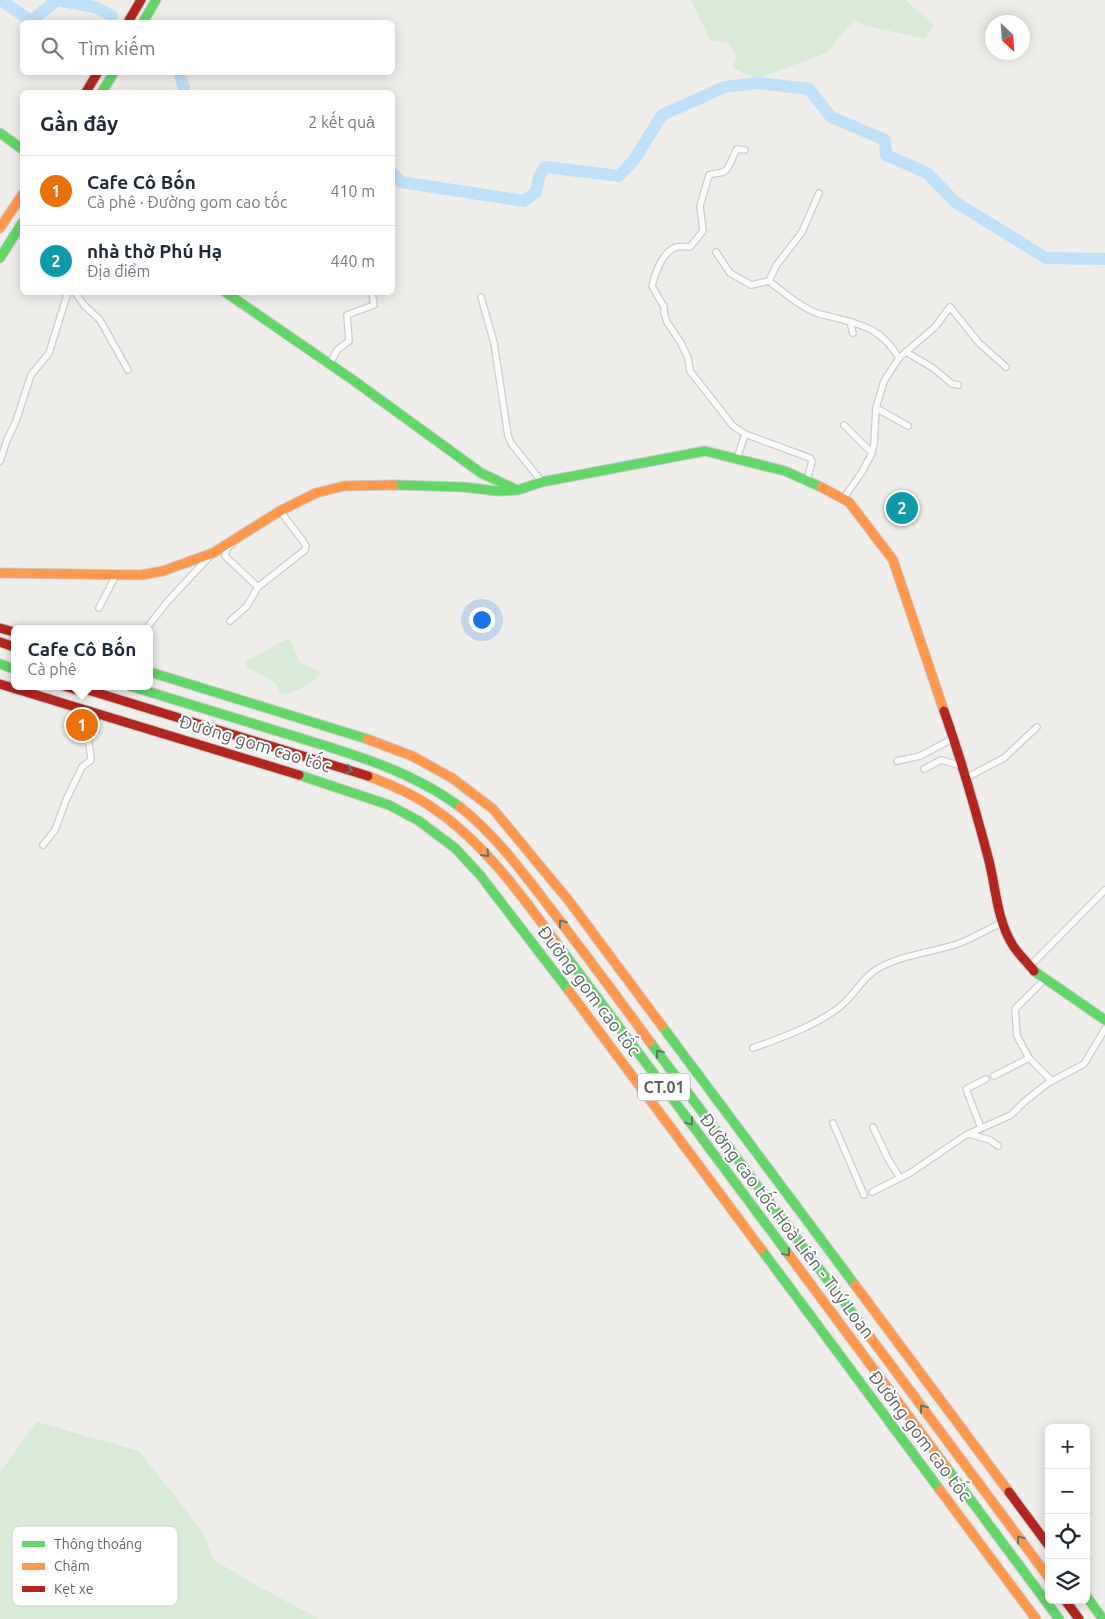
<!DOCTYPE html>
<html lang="vi">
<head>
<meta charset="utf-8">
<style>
	:root { --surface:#fff; --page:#f2f2f3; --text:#1f2937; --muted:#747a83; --line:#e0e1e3; --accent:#0b8043 }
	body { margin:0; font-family:Ubuntu,sans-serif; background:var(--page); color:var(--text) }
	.controls { position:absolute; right:15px; bottom:15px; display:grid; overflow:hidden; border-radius:8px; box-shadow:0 2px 12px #0003 }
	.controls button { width:45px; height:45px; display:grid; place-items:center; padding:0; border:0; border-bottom:1px solid var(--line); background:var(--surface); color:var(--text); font:25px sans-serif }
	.compass { position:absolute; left:985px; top:15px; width:45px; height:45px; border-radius:50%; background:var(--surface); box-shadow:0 2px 12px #0003; rotate:155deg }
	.you { position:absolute; left:481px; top:619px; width:18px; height:18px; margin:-12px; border:4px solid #fff; border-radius:50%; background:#1a73e8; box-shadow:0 0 0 8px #1a73e833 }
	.badge { display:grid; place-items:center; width:32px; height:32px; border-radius:50%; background:var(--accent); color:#fff; font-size:16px; font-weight:700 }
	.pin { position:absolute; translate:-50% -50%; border:2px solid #fff; box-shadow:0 1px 5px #0006 }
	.popup { position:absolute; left:11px; top:625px; width:142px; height:65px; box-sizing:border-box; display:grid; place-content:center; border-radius:8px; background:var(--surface); filter:drop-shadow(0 1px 4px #0005); font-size:16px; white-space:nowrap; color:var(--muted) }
	.popup b { font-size:19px; color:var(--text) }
	.popup::after { content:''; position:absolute; left:50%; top:100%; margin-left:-10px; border:10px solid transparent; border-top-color:var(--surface) }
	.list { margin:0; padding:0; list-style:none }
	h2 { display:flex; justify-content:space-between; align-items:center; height:65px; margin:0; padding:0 20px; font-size:21px }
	h2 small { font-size:16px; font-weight:400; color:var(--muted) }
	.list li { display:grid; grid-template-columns:32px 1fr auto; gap:15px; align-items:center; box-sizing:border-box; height:70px; padding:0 20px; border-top:1px solid var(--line) }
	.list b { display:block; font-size:19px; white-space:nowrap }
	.list p { margin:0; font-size:16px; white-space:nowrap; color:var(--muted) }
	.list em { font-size:16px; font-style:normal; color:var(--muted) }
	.icon { flex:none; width:28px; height:28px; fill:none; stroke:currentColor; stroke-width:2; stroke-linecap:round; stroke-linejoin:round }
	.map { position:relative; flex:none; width:1105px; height:1619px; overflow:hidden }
	.search { position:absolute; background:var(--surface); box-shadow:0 2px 12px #0003; left:20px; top:20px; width:375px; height:55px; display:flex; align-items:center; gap:12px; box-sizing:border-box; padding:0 18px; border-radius:8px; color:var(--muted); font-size:19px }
	.panel { position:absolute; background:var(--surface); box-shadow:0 2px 12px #0003; left:20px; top:90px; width:375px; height:205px; border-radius:8px }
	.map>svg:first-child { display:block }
	.green { fill:#d8ebd6 }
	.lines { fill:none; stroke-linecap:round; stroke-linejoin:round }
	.river { stroke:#bfe0f9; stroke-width:12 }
	.street-casing { stroke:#cbcccc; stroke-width:8 }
	.fast-casing { stroke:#cacacb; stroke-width:11 }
	.slow-casing { stroke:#cacacb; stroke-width:11 }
	.jam-casing { stroke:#cacacb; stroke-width:11 }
	.street { stroke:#fdfcfc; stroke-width:5.5 }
	.fast { stroke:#63d668; stroke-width:9 }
	.slow { stroke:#ff974d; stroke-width:9 }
	.jam { stroke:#b3261e; stroke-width:9 }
	.oneway { stroke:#607468 }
	.labels { text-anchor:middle; stroke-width:4; stroke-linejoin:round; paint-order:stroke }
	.shield { fill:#fff; stroke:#8f9295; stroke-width:1 }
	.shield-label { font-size:16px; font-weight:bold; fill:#5f6368 }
	.street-label { font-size:18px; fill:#5f6368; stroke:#fff }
	.key { fill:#fff; stroke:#cfd0d2; stroke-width:1 }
	.key-label { font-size:14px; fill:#5f6368 }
</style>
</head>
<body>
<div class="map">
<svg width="1105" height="1619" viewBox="0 0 1105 1619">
	<rect width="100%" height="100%" fill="#efeeea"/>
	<g class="green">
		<path d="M691,0h214l29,25 -9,14 -61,-14 -10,-5 -28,33 -69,26 -24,-11 4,-12 -9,-13 -18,-3z"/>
		<path d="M289,638l11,25 11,4 9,6c-10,14 -22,17 -39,22l-5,-12 -29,-16 -1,-6z"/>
		<path d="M37,1422l102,29 63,80 12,29 42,25 63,34h-319v-147z"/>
	</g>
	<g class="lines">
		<g class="river">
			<path d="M1,0l30,21 26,-21 38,7 17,9"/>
			<path d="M179,72l6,20"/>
			<path d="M392,173l9,9 123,19 12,-9 3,-15 6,-10 74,9 15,-16 28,-45 63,-28 34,-4 50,6 22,28 54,23 1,15 41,18 28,29 91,56 59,1"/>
		</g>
		<g class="street-casing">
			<g id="street">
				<path d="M819,193l-17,39 -26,34 -7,15c13,10 26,22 41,29 6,4 15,5 22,7 31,8 49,11 67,41"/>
				<path d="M716,252l14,21 21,12 18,-4"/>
				<path d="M75,292l9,13 16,15 28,50"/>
				<path d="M481,297l13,46 14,93 3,7 31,39"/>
				<path d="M852,322l-1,4 2,7"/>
				<path d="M906,352l27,16 19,16 6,1"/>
				<path d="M330,364l7,-14 12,-9 -2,-26 27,-10 -2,-13"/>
				<path d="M876,408l32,18"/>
				<path d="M844,425l28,28"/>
				<path d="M745,434l65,24 2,3 -5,20"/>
				<path d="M737,459l8,-25 -12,-8 -43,-55 -2,-13 -7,-15 -14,-21 -3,-9v-6l-12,-21c3,-13 10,-32 22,-38 4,-3 11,-1 16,-1l13,-16 -3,-25 9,-31c5,-2 12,-1 16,-4 5,-4 8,-16 12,-22l8,1"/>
				<path d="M0,461l7,-21 9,-19 15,-46 18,-22 19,-61"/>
				<path d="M843,499l19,-27 9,-17 3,-11 2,-36 8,-27 15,-23 36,-31 15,-20 29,36 27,24"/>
				<path d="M232,544l-5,5 -2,7 33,31"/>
				<path d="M99,608l17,-33"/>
				<path d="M230,621l17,-15 11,-19 47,-37 1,-4 -3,-5 -23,-30"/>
				<path d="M146,629l21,-27 43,-46"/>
				<path d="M897,761l23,-5 34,-18"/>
				<path d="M924,769l17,-9 21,6"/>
				<path d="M966,778l38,-20 33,-31"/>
				<path d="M43,845l12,-15 11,-30 16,-33 9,-7c0,-6 -1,-10 -2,-16 -2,-9 4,-22 8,-31"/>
				<path d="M1030,966l75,-76"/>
				<path d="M753,1048c28,-10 67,-24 89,-43 13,-11 20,-27 35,-36 24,-14 53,-16 80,-25 15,-5 30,-15 45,-21"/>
				<path d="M1029,1058l-12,-22 -2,-27 30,-30"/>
				<path d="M994,1076l35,-18 23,23"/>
				<path d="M833,1123l31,72"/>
				<path d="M873,1127l14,30 13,21"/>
				<path d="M981,1128l-15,-39 20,-10"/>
				<path d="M969,1134l21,6 8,6"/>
				<path d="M872,1192l38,-19 56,-38 45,-20 13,-13 24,-19 36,-19 21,-35"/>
			</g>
		</g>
		<g class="fast-casing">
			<g id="fast">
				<path d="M143,22l13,-22"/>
				<path d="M102,92l12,-20"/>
				<path d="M0,133l22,16"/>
				<path d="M0,258l22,-35"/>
				<path d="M225,292l128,88 128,93 34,16"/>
				<path d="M394,485l69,2 34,4 21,-1 24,-8 163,-31 80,20 36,16"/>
				<path d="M0,664l14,5"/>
				<path d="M150,672l217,67"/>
				<path d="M130,686c52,16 105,32 157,48 59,18 122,35 173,73"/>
				<path d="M299,775l90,30 30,16 36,27 25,27 89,116"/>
				<path d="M555,941l234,314"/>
				<path d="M1034,971l71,49"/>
				<path d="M662,1026l193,259"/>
				<path d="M650,1042l212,284"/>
				<path d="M761,1249l179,241"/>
				<path d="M947,1468l112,151"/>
				<path d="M1086,1596l17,23"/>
			</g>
		</g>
		<g class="slow-casing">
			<g id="slow">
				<path d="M0,228l22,-33"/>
				<path d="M821,487l28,15 44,58 51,151"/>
				<path d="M0,573l141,2 22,-4 50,-18 67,-42 36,-18 28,-7 50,-1"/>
				<path d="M367,739l45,17 40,22 41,31 76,92 93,125"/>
				<path d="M368,776c23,9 45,18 65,32 50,34 87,85 122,133"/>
				<path d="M460,807c33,26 58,59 84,93 36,47 71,94 106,142"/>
				<path d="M569,991l192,258"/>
				<path d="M789,1255l158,213"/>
				<path d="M855,1285l154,207"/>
				<path d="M862,1326l187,252"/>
				<path d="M940,1490l96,129"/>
			</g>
		</g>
		<g class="jam-casing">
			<g id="jam">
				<path d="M128,22l13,-22"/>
				<path d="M86,92l12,-20"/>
				<path d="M0,628l14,4"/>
				<path d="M0,642l14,5"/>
				<path d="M0,684l299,91"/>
				<path d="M64,686l17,5"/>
				<path d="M75,686l293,90"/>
				<path d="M944,711c17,48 31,97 44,146 8,29 8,60 24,87 6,10 15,18 22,27"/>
				<path d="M1009,1492l40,54"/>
				<path d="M1065,1600l14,19"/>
			</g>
		</g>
		<use href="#street" class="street"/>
		<use href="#fast" class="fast"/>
		<use href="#slow" class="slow"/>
		<use href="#jam" class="jam"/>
	</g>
	<defs><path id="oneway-chevron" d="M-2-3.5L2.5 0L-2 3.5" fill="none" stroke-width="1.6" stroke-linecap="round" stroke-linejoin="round" transform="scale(1.25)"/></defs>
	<g class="oneway">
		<use href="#oneway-chevron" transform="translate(349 770) rotate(20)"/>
		<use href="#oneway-chevron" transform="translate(486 854) rotate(48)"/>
		<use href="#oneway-chevron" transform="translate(562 923) rotate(-127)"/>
		<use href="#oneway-chevron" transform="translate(659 1053) rotate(-127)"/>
		<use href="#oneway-chevron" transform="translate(690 1122) rotate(53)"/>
		<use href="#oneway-chevron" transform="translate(787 1253) rotate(53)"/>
		<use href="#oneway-chevron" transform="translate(923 1408) rotate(-127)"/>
		<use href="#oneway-chevron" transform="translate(1020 1539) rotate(-127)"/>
	</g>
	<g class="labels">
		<rect class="shield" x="638" y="1073.5" width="52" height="27" rx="4"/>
		<g class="shield-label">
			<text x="664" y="1093">CT.01</text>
		</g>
		<g class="street-label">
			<text transform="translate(255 744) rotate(17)" y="6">Đường gom cao tốc</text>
			<text transform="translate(589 991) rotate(53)" y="6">Đường gom cao tốc</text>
			<text transform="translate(787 1226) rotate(53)" y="6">Đường cao tốc Hoà Liên - Tuý Loan</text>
			<text transform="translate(920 1436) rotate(53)" y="6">Đường gom cao tốc</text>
		</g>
	</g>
	<rect x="12" y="1526" width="166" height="80" rx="8" class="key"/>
	<rect x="22" y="1541" width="23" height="6" fill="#63d668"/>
	<rect x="22" y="1563" width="23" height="7" fill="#ff974d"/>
	<rect x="22" y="1586" width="23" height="6" fill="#b3261e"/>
	<g class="key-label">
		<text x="54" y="1549">Thông thoáng</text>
		<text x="54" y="1571">Chậm</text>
		<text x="54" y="1594">Kẹt xe</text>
	</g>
</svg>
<div class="controls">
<button>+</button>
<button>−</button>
<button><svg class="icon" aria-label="locate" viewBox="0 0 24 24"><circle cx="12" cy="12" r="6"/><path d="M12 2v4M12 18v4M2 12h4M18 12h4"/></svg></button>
<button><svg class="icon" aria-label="layers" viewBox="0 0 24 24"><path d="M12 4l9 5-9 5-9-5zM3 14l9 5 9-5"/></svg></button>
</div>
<svg class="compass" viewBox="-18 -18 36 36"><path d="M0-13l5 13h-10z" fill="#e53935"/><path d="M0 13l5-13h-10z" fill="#747a83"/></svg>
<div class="you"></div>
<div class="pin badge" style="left:82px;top:725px;background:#e8710a">1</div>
<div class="popup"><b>Cafe Cô Bốn</b>Cà phê</div>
<div class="pin badge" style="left:902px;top:508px;background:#0f9aa8">2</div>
<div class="search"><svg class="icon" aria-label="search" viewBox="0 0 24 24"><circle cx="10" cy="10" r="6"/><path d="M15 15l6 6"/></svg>Tìm kiếm</div>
<section class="panel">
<h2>Gần đây<small>2 kết quả</small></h2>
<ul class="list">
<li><span class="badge" style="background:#e8710a">1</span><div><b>Cafe Cô Bốn</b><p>Cà phê · Đường gom cao tốc</p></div><em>410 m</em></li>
<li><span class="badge" style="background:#0f9aa8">2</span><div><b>nhà thờ Phú Hạ</b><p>Địa điểm</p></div><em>440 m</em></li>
</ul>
</section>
</div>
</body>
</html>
